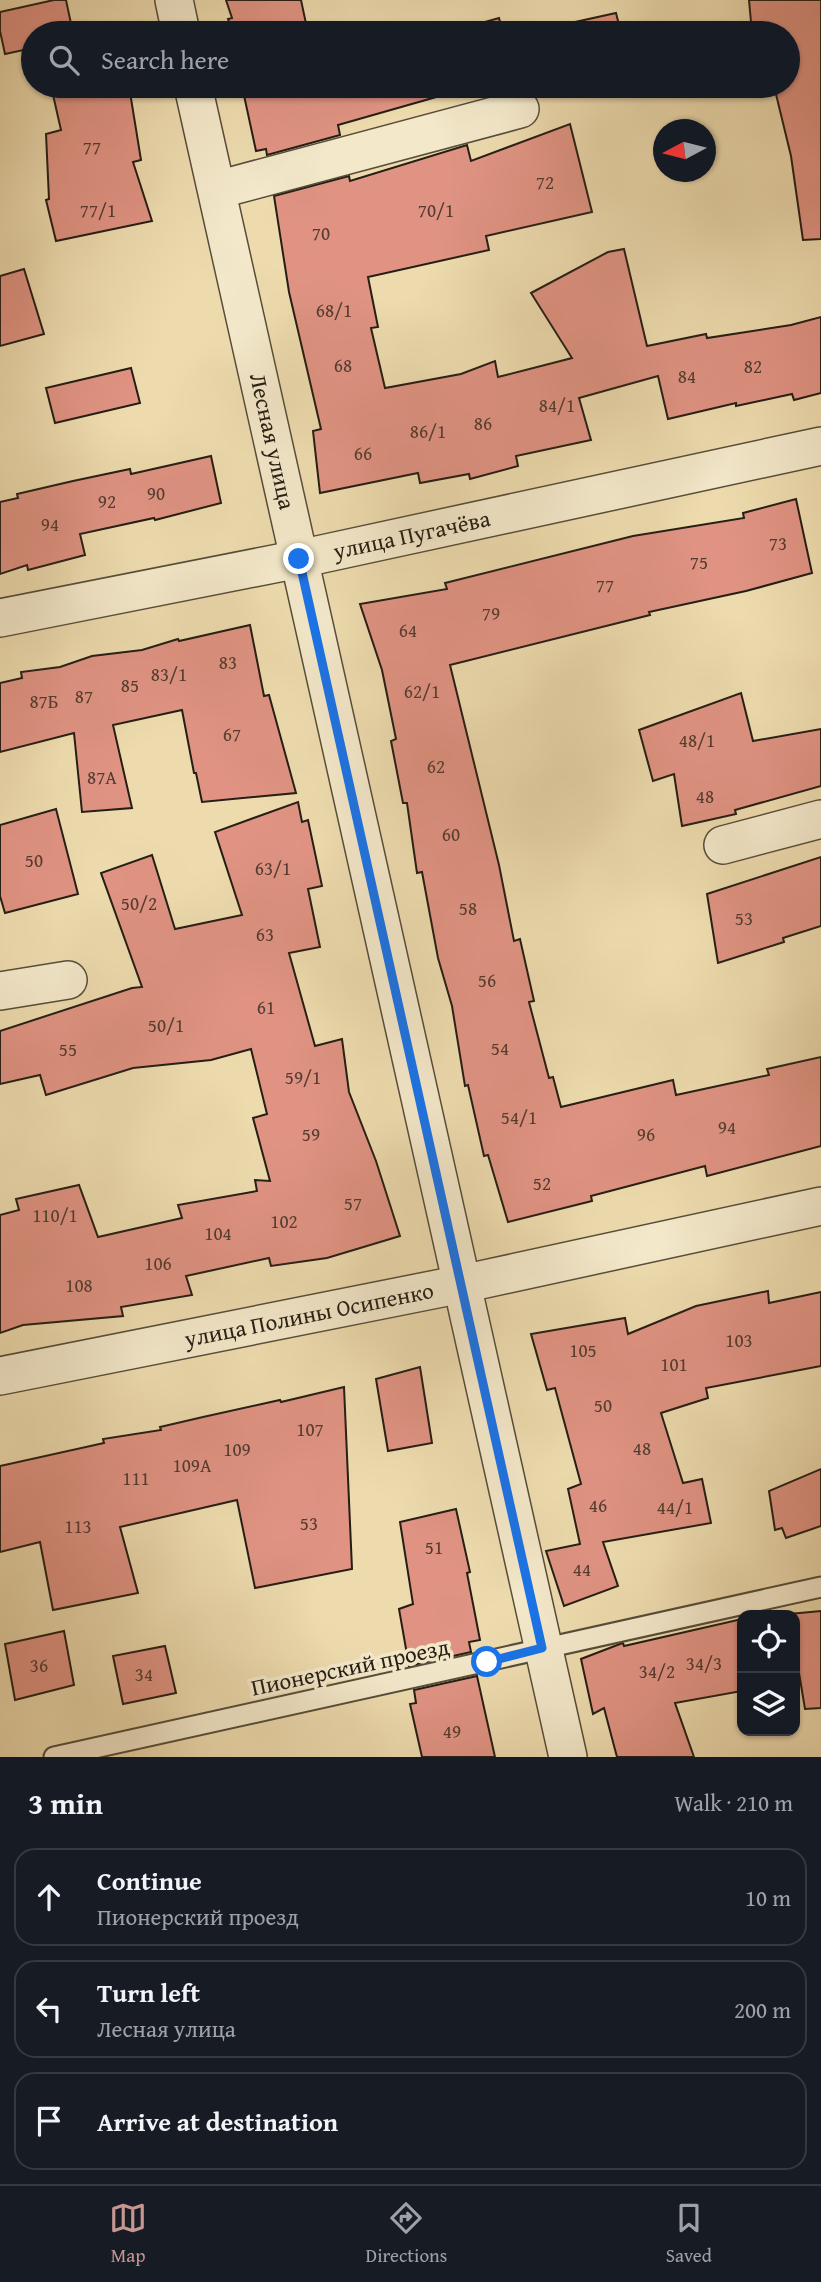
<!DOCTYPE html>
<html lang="en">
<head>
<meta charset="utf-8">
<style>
	:root { --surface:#171b24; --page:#20242c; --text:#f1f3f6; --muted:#9ea1a6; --line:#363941; --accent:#c59692 }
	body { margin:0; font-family:"Gentium Book Plus",serif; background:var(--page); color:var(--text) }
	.controls { position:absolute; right:21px; bottom:21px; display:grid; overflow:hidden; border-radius:14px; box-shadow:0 2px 5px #0004 }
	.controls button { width:63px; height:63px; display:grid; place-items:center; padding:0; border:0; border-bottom:2px solid var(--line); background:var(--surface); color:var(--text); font:35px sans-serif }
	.compass { position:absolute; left:653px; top:119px; width:63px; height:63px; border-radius:50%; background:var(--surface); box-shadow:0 2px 5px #0004; rotate:263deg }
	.stop { position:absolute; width:21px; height:21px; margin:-16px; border:5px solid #1a73e8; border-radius:50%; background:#fff }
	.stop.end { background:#1a73e8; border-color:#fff; box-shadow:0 2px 7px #0008 }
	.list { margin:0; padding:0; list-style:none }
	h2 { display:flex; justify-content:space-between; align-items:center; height:91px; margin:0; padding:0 28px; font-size:30px }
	h2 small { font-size:23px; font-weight:400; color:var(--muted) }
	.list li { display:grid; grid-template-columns:46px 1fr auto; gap:21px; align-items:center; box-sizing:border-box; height:98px; margin:0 14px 14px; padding:0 14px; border:2px solid var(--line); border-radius:21px }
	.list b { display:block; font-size:26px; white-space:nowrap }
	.list p { margin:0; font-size:23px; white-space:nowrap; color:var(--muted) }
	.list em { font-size:23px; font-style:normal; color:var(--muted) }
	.icon { flex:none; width:38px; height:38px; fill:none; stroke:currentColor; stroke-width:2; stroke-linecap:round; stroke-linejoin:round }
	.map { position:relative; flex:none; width:821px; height:1757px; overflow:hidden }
	.search { position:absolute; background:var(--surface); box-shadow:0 2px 5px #0004; left:21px; right:21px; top:21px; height:77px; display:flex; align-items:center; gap:18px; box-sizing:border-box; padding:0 24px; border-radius:38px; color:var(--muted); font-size:26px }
	.sheet { height:427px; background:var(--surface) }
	nav { display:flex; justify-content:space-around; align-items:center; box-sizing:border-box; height:98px; border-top:2px solid var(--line); background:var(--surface); font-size:19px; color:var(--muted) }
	nav a { display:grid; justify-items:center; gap:4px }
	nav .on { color:var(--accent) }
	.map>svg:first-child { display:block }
	.building { fill:#e09383; stroke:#251e14; stroke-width:2 }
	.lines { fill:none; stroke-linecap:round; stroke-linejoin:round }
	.lane-casing { stroke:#574d3a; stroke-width:23 }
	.street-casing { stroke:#574d3a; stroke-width:40 }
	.lane { stroke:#f3e8ca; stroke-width:19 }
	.street { stroke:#f3e8ca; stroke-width:37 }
	.route { stroke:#1a73e8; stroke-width:9 }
	.labels { text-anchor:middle; stroke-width:7; stroke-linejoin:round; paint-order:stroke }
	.number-label { font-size:19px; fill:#543b30 }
	.street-label { font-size:23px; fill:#251e14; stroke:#f3e8ca }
</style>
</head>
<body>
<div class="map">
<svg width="821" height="1757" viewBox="0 0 821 1757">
	<rect width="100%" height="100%" fill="#eddbae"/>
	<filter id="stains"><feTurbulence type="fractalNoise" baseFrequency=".00286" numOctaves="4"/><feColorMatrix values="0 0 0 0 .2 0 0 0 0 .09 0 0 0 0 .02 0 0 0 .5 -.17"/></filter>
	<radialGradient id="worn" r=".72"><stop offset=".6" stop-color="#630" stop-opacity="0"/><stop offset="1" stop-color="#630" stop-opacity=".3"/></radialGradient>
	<g class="building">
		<path d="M54,0h12l7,33h-40v15l-28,6 -5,-23v-19z"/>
		<path d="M226,0h75l7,33h-75l-5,-14 4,-1z"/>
		<path d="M749,0h72v239l-18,1 -12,-84 -17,-70h14v-53h-36z"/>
		<path d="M616,13l5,20h-96z"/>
		<path d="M499,18l4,15h-57z"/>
		<path d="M51,86h78l12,74 -8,2 19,59 -96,20 -10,-41 3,-1 -3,-65 15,-4z"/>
		<path d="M242,86h233l-137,39 2,10 -73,20 -1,-6 -10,2z"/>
		<path d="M570,124l22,88 -106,24 3,14 -121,27 10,50 -7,1 14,60 76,-14 34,-13 3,16 74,-19 -41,-65 77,-41 16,-3 23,97 59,-12 1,4 84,-13 30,-8v76l-27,7 -2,-6 -56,12v-3l-68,16 -10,-43 -79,22 12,42 -75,16 2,10 -48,13 -1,-5 -49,9 -2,-10 -98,20 -7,-62 8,-2 -32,-137 -15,-96 75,-20 1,5 117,-36 4,16z"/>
		<path d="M24,269l20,65 -44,12v-70z"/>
		<path d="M131,368l9,35 -85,20 -9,-35z"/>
		<path d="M211,456l10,47 -66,17 -1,-2 -74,16 5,21 -57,15 -1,-5 -27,9v-72l18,-4 -1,-4 56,-13 57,-12 1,5z"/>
		<path d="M796,499l16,74 -66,18 -97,21 1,3 -200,50 49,200 15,76 6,-2 14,62 -5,1 20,76 4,-1 8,30 112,-27 3,15 93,-20 -2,-6 54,-12v89l-114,30 -2,-10 -114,30 1,5 -84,21 -20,-67 -4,1 -16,-71 -3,1 -13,-80 -14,-48 -16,-86 -5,1 -10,-70h-4l-12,-62 5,-2 -14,-69 -22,-66 87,-15 -2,-6 188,-47 111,-18 -1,-5z"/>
		<path d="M250,625l14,71 5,-1 27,98 -94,9 -6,-29h-2l-12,-63 -69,15 19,83 -50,4 -8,-79 -74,19v-69l22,-5 -1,-6 39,-5 32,-11 50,-6 36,-11 1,2z"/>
		<path d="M741,693l12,48 68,-12v57l-86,24 1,4 -54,12 -8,-52 -21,7 -14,-51z"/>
		<path d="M298,802l4,20 6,-2 14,66 -14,3 12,58 -31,6 26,93 27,-7 7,53 27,69 24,75 -73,22 -56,8 -2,-8 -83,18 6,19 -71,12 2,9 -100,9 -23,8v-118l19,-5 -3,-11 63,-14 19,52 84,-19 -4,-13 79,-14 -2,-11 15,1 -17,-63 14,-4 -16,-65 -40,11 -78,8 -87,27 -6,-20 -40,9v-53l132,-43 10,-1 -41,-114 51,-18 23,74 67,-14 -27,-83z"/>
		<path d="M56,809l22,85 -73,19 -5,-17v-71z"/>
		<path d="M821,857v69l-38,12 1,4 -66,21 -11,-69z"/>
		<path d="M768,1291l1,12 52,-11v74l-115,22 2,10 -47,15 22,70 19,-4 9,44 -108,19 15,44 -54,20 -18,-55 34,-7 -12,-55 13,-5 -26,-96 -8,2 -16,-56 94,-16 3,16 68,-28z"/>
		<path d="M420,1367l12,76 -44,8 -12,-72z"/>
		<path d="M344,1387l8,182 -97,19 -18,-88 -117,27 18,66 -85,17 -13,-68 -40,10v-86l104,-23 -1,-4 58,-9 -1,-3 43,-10 77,-17 1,2z"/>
		<path d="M821,1469v57l-35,12 -4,-10 -7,2 -6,-39z"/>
		<path d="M456,1509l14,63 -3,1 13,67 -11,2 2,10 -62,14 -10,-57 14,-5 -13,-82z"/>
		<path d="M821,1611v97l-16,1 -10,-60v-34l-6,-1z"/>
		<path d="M742,1619v72l-67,12 19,54h-77l-13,-49 -11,6 -12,-55 39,-15 3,-1 1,3z"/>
		<path d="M64,1631l10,54 -59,15 -10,-56z"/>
		<path d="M165,1646l11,47 -53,11 -10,-48z"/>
		<path d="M477,1676l18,81h-73l-12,-53 6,-1 -2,-13z"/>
	</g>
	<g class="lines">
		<g class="lane-casing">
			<path id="lane" d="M54,1757l767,-170"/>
		</g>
		<g class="street-casing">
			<g id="street">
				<path d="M174,0l7,33"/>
				<path id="s1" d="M193,86l375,1671"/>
				<path d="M217,190l303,-81"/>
				<path id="s2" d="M0,618l299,-59 522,-113"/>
				<path d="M723,845l98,-26"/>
				<path d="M0,991l68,-11"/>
				<path id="s3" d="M0,1376l462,-92 359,-78"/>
			</g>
		</g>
		<use href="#lane" class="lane"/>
		<use href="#street" class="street"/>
	</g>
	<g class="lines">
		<path class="route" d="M299,559l243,1089 -55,14"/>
	</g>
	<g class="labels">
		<g class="number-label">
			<text x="92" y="154">77</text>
			<text x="545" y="189">72</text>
			<text x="98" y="217">77/1</text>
			<text x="436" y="217">70/1</text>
			<text x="321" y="240">70</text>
			<text x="334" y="317">68/1</text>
			<text x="343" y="372">68</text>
			<text x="753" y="373">82</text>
			<text x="687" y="383">84</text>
			<text x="557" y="412">84/1</text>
			<text x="483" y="430">86</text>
			<text x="428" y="438">86/1</text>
			<text x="363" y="460">66</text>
			<text x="156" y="500">90</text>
			<text x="107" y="508">92</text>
			<text x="50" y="531">94</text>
			<text x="778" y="550">73</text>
			<text x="699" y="569">75</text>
			<text x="605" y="592">77</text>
			<text x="491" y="620">79</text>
			<text x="408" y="637">64</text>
			<text x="228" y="669">83</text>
			<text x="169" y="681">83/1</text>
			<text x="130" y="692">85</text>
			<text x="422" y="698">62/1</text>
			<text x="84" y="703">87</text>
			<text x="44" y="708">87Б</text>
			<text x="232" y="741">67</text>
			<text x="697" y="747">48/1</text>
			<text x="436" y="773">62</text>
			<text x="102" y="784">87А</text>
			<text x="705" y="803">48</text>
			<text x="451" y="841">60</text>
			<text x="34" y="867">50</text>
			<text x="273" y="875">63/1</text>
			<text x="139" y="910">50/2</text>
			<text x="468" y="915">58</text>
			<text x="744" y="925">53</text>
			<text x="265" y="941">63</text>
			<text x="487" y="987">56</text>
			<text x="266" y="1014">61</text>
			<text x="166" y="1032">50/1</text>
			<text x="500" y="1055">54</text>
			<text x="68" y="1056">55</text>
			<text x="303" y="1084">59/1</text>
			<text x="519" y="1124">54/1</text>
			<text x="727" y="1134">94</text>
			<text x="311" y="1141">59</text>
			<text x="646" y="1141">96</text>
			<text x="542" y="1190">52</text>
			<text x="353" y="1210">57</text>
			<text x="55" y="1222">110/1</text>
			<text x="284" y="1228">102</text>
			<text x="218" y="1240">104</text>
			<text x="158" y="1270">106</text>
			<text x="79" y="1292">108</text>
			<text x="739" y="1347">103</text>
			<text x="583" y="1357">105</text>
			<text x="674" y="1371">101</text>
			<text x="603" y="1412">50</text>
			<text x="310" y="1436">107</text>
			<text x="642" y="1455">48</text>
			<text x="237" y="1456">109</text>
			<text x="192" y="1472">109А</text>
			<text x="136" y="1485">111</text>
			<text x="598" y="1512">46</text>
			<text x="675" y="1514">44/1</text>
			<text x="309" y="1530">53</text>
			<text x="78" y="1533">113</text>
			<text x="434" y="1554">51</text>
			<text x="582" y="1576">44</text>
			<text x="704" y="1670">34/3</text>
			<text x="39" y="1672">36</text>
			<text x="657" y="1678">34/2</text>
			<text x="144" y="1681">34</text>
			<text x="452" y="1738">49</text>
		</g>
		<g class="street-label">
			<text dy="8" stroke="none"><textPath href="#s1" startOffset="364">Лесная улица</textPath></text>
			<text dy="8" stroke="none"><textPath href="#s2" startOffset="420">улица Пугачёва</textPath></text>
			<text dy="8" stroke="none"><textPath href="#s3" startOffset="315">улица Полины Осипенко</textPath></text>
			<text transform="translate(350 1667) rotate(-12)" y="8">Пионерский проезд</text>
		</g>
	</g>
	<rect width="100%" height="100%" filter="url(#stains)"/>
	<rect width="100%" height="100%" fill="url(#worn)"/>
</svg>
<div class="controls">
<button><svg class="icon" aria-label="locate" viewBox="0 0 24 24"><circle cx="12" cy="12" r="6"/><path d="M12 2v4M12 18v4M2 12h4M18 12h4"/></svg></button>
<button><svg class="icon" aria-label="layers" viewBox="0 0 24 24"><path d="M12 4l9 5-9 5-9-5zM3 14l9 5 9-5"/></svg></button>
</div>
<svg class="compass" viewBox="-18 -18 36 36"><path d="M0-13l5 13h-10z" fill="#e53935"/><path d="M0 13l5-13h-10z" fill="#9ea1a6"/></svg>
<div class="stop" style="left:487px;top:1662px"></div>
<div class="stop end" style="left:299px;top:559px"></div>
<div class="search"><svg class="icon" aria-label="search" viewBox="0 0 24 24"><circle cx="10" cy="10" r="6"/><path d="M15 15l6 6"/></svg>Search here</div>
</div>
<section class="sheet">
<h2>3 min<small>Walk · 210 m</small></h2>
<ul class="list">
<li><svg class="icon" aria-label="ahead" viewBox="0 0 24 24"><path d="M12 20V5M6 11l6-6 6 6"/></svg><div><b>Continue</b><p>Пионерский проезд</p></div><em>10 m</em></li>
<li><svg class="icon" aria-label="left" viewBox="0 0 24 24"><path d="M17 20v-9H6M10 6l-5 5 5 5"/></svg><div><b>Turn left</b><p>Лесная улица</p></div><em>200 m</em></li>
<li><svg class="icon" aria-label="arrive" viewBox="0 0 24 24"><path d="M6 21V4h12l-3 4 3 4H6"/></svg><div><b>Arrive at destination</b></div></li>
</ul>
</section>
<nav>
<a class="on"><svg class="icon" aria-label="map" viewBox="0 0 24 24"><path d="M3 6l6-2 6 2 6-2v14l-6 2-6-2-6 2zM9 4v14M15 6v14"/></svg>Map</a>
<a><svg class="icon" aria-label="directions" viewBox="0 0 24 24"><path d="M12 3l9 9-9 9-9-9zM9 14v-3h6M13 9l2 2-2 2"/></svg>Directions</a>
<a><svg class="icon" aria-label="saved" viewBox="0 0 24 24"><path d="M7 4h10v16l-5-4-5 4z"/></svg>Saved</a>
</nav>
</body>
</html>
